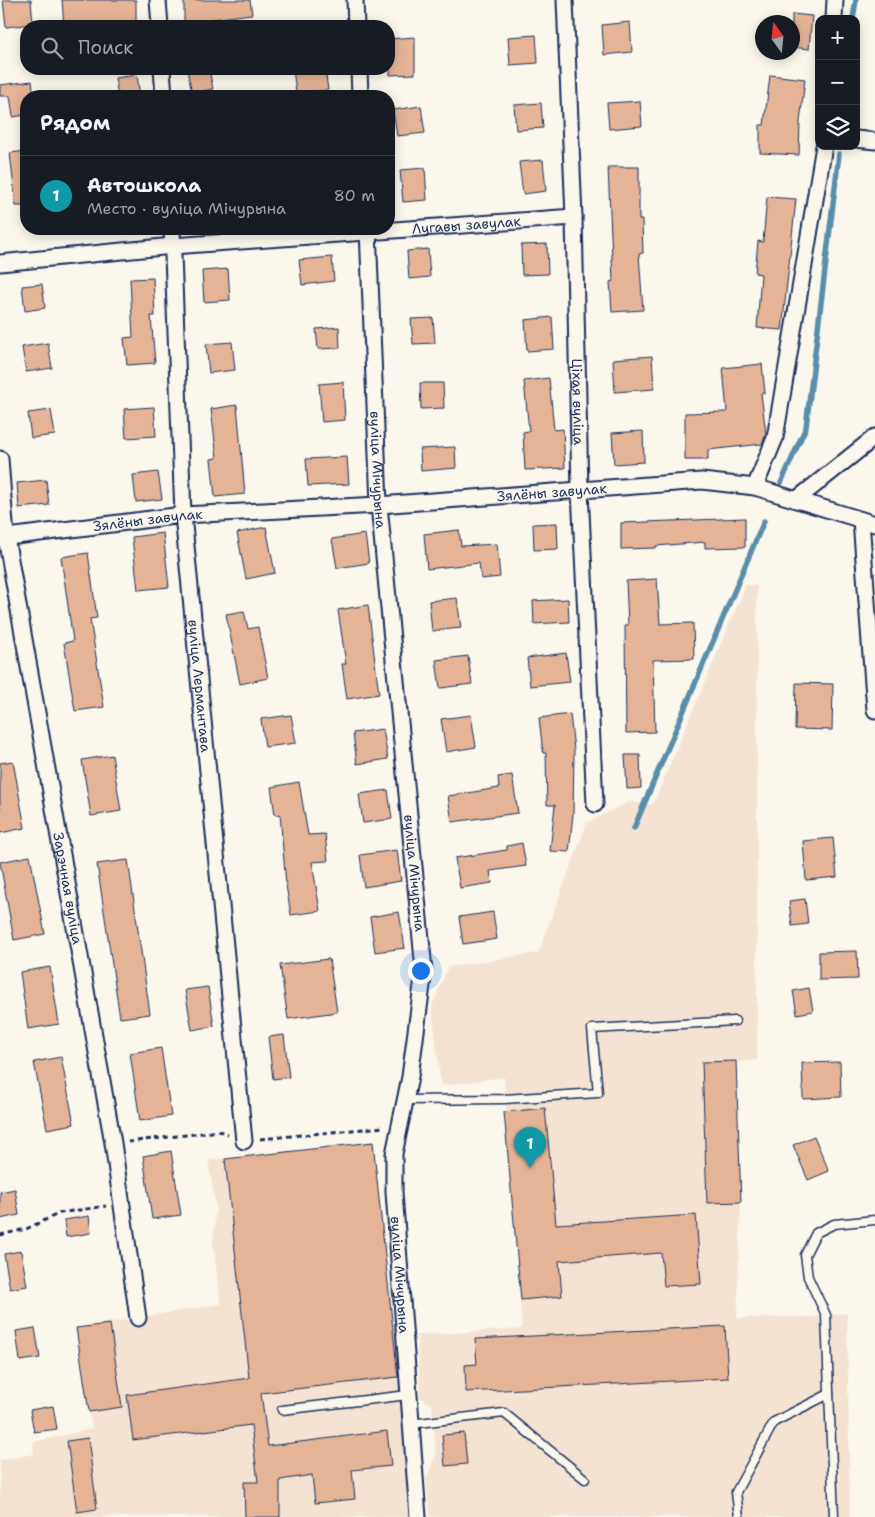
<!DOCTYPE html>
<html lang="ru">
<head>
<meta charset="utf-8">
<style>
	:root { --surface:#171b24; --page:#242831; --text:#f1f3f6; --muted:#9ea1a6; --line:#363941; --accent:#0b8043 }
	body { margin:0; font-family:"Shantell Sans",sans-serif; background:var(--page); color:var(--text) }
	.controls { position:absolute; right:15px; top:15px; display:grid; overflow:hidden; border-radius:10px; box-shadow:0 2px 12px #0003 }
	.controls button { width:45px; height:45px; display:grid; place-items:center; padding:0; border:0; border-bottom:1px solid var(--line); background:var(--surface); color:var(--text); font:25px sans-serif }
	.compass { position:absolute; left:755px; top:15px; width:45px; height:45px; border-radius:50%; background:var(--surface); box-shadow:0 2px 12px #0003; rotate:345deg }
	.you { position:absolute; left:420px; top:970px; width:18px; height:18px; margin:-12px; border:4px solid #fff; border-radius:50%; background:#1a73e8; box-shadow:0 0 0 8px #1a73e833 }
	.badge { display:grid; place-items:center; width:32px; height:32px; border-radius:50%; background:var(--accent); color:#fff; font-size:16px; font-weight:700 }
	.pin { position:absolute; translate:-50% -41px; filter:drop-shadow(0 1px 2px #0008) }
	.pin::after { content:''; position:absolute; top:26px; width:18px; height:15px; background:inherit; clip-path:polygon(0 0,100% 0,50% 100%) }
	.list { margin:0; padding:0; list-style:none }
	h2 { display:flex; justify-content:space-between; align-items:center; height:65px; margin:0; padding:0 20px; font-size:21px }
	h2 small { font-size:16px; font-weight:400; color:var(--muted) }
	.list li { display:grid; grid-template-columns:32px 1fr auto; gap:15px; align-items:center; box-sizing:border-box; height:80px; padding:0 20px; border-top:1px solid var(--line) }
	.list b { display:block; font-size:19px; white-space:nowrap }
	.list p { margin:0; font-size:16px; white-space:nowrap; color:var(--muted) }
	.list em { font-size:16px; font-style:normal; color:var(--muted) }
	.icon { flex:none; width:28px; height:28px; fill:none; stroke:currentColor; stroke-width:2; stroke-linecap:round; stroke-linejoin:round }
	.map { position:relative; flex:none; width:875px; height:1517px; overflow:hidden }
	.search { position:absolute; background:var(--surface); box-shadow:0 2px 12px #0003; left:20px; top:20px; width:375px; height:55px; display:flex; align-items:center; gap:12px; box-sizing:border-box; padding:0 18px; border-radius:20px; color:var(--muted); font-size:19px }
	.panel { position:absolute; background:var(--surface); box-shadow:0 2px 12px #0003; left:20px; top:90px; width:375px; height:145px; border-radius:20px }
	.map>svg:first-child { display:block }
	.built { fill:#f4e3d2 }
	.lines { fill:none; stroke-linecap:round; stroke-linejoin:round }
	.stream { stroke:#588eab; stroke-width:5.5 }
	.building { fill:#e5b496; stroke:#1b2f5e }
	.lane-casing { stroke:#1b2f5e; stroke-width:11 }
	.street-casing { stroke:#1b2f5e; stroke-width:19 }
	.path { stroke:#1b2f5e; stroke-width:3; stroke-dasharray:5 4; stroke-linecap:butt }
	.lane { stroke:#fbf7ec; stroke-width:8 }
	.street { stroke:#fbf7ec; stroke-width:15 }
	.labels { text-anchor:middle; stroke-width:4.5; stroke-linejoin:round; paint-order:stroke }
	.street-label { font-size:14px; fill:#1b2f5e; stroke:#fbf7ec }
</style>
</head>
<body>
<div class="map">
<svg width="875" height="1517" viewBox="0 0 875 1517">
	<rect width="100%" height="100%" fill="#fbf7ec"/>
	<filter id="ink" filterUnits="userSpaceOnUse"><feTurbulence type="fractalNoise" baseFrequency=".02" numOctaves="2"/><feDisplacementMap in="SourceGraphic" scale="10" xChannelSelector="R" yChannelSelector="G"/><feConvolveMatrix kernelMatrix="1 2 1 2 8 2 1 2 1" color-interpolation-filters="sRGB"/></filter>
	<g filter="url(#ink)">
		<g class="built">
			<path d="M746,585h11v475l-21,2 5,140 -4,116 73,-1 37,-4 3,204h-420l-4,-38 10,-25 -4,-49 -12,-8 -3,-62 105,-6 -18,-252 -63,9 -9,-80 16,-39 90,-14 49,-130 42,-21 24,3z"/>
			<path d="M373,1142l26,235 9,140h-408v-57l34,-6 -1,-12 59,-13 -16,-101 145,-24 -8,-61 3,-35 -8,-48z"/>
		</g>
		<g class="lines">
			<g class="stream">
				<path d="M853,19l3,-19"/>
				<path d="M781,483l25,-56 33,-273"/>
				<path d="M634,828l130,-307"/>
			</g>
		</g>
		<g class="building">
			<path d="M3,0h28l2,24 -27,3z"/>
			<path d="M62,0h74v26h-25v-2l-47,2z"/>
			<path d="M184,0h66l2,14 -40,5v2l-28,1z"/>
			<path d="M792,14l20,2 -3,33 -17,-2z"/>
			<path d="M630,22l2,30 -28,3 -2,-30z"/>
			<path d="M536,35l2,28 -28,2 -2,-28z"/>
			<path d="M415,37v37l-25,1 -1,-36z"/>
			<path d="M187,69h22l4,20 -21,4z"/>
			<path d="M293,69h32l3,21 -32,3z"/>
			<path d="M137,75l3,21h-22l-3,-18z"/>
			<path d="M770,75l35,4 -5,43 -1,33 -39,-2v-28h4z"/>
			<path d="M32,81l2,15h-8v19l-13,2 -3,-21h-10v-11z"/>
			<path d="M640,101l2,25 -33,3 -2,-26z"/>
			<path d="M541,103l2,25 -27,2 -2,-25z"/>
			<path d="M421,106l4,27 -28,3 -4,-26z"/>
			<path d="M26,151v55h-10l-6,-53z"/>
			<path d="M543,160l3,31 -23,3 -4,-32z"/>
			<path d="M608,167h31v53h3l1,33 -4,1 4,56 -31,2 -2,-30 3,-1z"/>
			<path d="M425,168l2,32 -24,2 -3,-32z"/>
			<path d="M767,197l29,2 -14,131 -25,-2 4,-54 -6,-1 3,-32 5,1z"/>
			<path d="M547,244l1,30 -26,1 -1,-30z"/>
			<path d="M428,249l2,28 -21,2 -2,-28z"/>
			<path d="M332,257l2,24 -32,4 -3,-25z"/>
			<path d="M228,269l2,31 -26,2 -2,-31z"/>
			<path d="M153,278l2,38h-4l4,47 -28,2 -3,-27 9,-1 -3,-58z"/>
			<path d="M42,284l3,24 -20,3 -3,-25z"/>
			<path d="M552,317l2,32 -27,2 -2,-31z"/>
			<path d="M433,318l2,25 -22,1 -2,-25z"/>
			<path d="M339,327l1,21 -22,1 -2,-20z"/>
			<path d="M232,342l3,28 -26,3 -3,-29z"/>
			<path d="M48,343l4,25 -26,4 -4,-25z"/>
			<path d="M652,356l2,33 -39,3 -2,-33z"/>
			<path d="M762,364l3,29h-4l5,41 -4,10 -54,6v10h-23v-47l42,-1 -4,-44z"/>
			<path d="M549,378l5,52 9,-1 2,39 -40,2 -2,-38 6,-1 -5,-50z"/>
			<path d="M343,382l2,38 -23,2 -3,-38z"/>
			<path d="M420,383h23l1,25 -23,1z"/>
			<path d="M237,405l8,89 -30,3 -4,-38 6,-1 -6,-49z"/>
			<path d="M154,407l2,29 -30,2 -2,-29z"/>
			<path d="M51,410l4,25 -24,3 -3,-25z"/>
			<path d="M643,431l1,31 -30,2 -2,-31z"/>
			<path d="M455,447l1,21 -35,3 -1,-22z"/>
			<path d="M347,457l2,27 -41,2 -2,-27z"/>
			<path d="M158,472l4,27 -26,3 -3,-27z"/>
			<path d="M46,480l3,25 -30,3 -2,-25z"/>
			<path d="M745,518v29l-40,1v-6l-49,4v2l-35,1v-26z"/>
			<path d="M557,523l1,26 -24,1 -1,-26z"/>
			<path d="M266,527l9,46 -29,6 -9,-46z"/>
			<path d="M459,530l2,16 36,-2 3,33 -19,2 -2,-16 -52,6 -3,-35z"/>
			<path d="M163,533l6,54 -31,3 -6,-53z"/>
			<path d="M365,534l4,29 -32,5 -5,-29z"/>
			<path d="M88,553l9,65 -7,1 14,88 -29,4 -11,-68 9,-2 -12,-84z"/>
			<path d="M657,579l3,45 33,-1 1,36 -41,1 2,72 -29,1 -1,-108h3l-2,-44z"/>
			<path d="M457,598l4,30 -29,3 -3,-30z"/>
			<path d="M568,599l1,23 -35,2 -1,-23z"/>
			<path d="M368,605l11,89 -32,5 -5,-35h4l-8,-54z"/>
			<path d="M244,611l4,18 10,-2 10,51 -28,6 -14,-70z"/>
			<path d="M566,653l4,29 -40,4 -3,-28z"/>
			<path d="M468,656l4,28 -32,4 -4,-28z"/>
			<path d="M796,683l37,1 -1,46 -37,-1z"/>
			<path d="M570,714l4,36 -1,64 -4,38 -19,-1 5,-46h-8l-1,-52h-3l-4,-35z"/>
			<path d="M291,715l5,28 -31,4 -4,-28z"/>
			<path d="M471,715l5,32 -30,5 -5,-33z"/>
			<path d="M383,729l5,30 -31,5 -4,-31z"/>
			<path d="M112,755l9,56 -30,5 -9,-56z"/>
			<path d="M625,755h15l1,33 -14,1z"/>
			<path d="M13,761l12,67 -25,5v-70z"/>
			<path d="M512,775l6,38 -66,9 -4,-26 51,-8 -1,-11z"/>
			<path d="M299,782l9,53 17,-1 3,27 -16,1 8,49 -29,4 -5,-30 -6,-71 -5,1 -4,-28z"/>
			<path d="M388,790l4,29 -29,4 -4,-29z"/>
			<path d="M833,838l4,39 -31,3 -3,-39z"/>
			<path d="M522,843l4,23 -36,5 2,12 -32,5 -5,-30 52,-8v-4z"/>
			<path d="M397,850l4,31 -37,6 -4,-32z"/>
			<path d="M30,856l15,78 -31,6 -14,-78z"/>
			<path d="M128,860l22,154 -30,4 -23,-154z"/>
			<path d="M805,899l3,25 -16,2 -3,-25z"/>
			<path d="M399,912l6,36 -30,4 -5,-35z"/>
			<path d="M493,912l4,27 -34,5 -4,-27z"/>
			<path d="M857,951l1,28 -39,1v-28z"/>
			<path d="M329,959l8,53 -49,7 -8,-54z"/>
			<path d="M50,967l9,57 -31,5 -8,-57z"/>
			<path d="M208,987l6,39 -22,4 -7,-40z"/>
			<path d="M809,988l4,23 -16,3 -4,-23z"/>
			<path d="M284,1035l5,42 -16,2 -5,-42z"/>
			<path d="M161,1048l10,68 -31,5 -10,-68z"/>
			<path d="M61,1057l13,67 -27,5 -13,-67z"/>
			<path d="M736,1061l5,141 -34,1 -5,-141z"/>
			<path d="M840,1062l1,35 -38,2 -1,-36z"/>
			<path d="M545,1108l11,116 140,-9 5,69 -37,2 -3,-33 -102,8 3,35 -41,4 -17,-188z"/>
			<path d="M814,1136l15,35 -21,9 -15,-35z"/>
			<path d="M373,1142l25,235 -137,16 7,53 119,-15 4,35 -39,4 3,29 -40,4 -3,-28 -32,5v37h-35l-1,-35h14l-7,-57 -118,15 -6,-45 122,-17 -24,-219z"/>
			<path d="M171,1151l10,64 -29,4 -9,-63z"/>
			<path d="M15,1189l4,26 -19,4v-27z"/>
			<path d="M89,1216l2,17 -25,4 -2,-17z"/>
			<path d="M21,1251l6,35 -17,3 -6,-35z"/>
			<path d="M110,1324l12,83 -33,5 -13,-84z"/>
			<path d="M725,1326l3,52 -262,14 -1,-27 12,-1 -2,-25z"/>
			<path d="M35,1328l5,30 -20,3 -4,-30z"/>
			<path d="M53,1406l4,23 -23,3 -4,-22z"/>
			<path d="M464,1433l3,31 -22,2 -3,-31z"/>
			<path d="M88,1438l9,71 -20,3 -10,-71z"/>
		</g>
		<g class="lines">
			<g class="lane-casing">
				<g id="lane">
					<path d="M405,1100l99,-1 94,-6 -6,-64 143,-8"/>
					<path d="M282,1410l126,-15"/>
					<path d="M410,1424l94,-11 81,66"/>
					<path d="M739,1517l-3,-25 38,-70 55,-28"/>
					<path d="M834,1517l-8,-202 -18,-38 -3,-22 11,-22 18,-9 41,-4"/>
				</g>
			</g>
			<g class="street-casing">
				<g id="street">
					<path d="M158,0l2,26"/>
					<path d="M355,0l1,26"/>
					<path id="s1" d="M565,0l9,217 6,274 15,313"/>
					<path d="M834,19l1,-19"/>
					<path d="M162,69l2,27"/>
					<path d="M359,69l1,27"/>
					<path d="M856,139l19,2"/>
					<path id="s2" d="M172,229l11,286 61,626"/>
					<path id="s3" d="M368,229l11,276 45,465 -14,107 -16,77v38l24,325"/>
					<path id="s4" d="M0,263l173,-17 401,-29"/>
					<path id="s5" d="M0,459l6,78 107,606 25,175"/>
					<path d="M755,487l20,-49 49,-292"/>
					<path d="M796,500l79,-63"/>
					<path d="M861,520l14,190"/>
					<path id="s6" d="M0,538l183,-23 196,-10 323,-24 53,6 120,37"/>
				</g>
			</g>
			<g class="path">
				<path d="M260,1139l123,-12"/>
				<path d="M128,1142l91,-11 9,3"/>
				<path d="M0,1235l26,-6 34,-16 46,-7"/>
			</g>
			<use href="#lane" class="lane"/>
			<use href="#street" class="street"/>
		</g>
	</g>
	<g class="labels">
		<g class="street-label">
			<text dy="5" stroke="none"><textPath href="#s4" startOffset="468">Лугавы завулак</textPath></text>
			<text dy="5" stroke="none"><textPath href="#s1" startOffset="402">Ціхая вуліца</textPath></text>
			<text dy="5" stroke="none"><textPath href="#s3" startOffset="241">вуліца Мічурына</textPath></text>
			<text dy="5" stroke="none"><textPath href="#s6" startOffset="554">Зялёны завулак</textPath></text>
			<text dy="5" stroke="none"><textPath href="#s6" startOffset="149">Зялёны завулак</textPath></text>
			<text dy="5" stroke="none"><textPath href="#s2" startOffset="458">вуліца Лермантава</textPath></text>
			<text dy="5" stroke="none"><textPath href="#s3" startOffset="646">вуліца Мічурына</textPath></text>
			<text dy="5" stroke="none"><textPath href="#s5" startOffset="435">Зарэчная вуліца</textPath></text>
			<text dy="5" stroke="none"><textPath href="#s3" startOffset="1051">вуліца Мічурына</textPath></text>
		</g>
	</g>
</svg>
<div class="controls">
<button>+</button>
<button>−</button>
<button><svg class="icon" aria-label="layers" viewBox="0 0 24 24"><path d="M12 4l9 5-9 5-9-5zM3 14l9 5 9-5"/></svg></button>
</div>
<svg class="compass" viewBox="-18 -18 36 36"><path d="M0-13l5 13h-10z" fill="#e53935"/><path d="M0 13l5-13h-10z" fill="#9ea1a6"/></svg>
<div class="you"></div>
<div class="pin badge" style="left:530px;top:1168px;background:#0f9aa8">1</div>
<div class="search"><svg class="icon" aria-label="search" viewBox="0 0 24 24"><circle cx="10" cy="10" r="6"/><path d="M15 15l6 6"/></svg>Поиск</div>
<section class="panel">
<h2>Рядом<small></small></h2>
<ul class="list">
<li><span class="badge" style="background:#0f9aa8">1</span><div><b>Автошкола</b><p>Место · вуліца Мічурына</p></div><em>80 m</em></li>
</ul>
</section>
</div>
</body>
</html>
